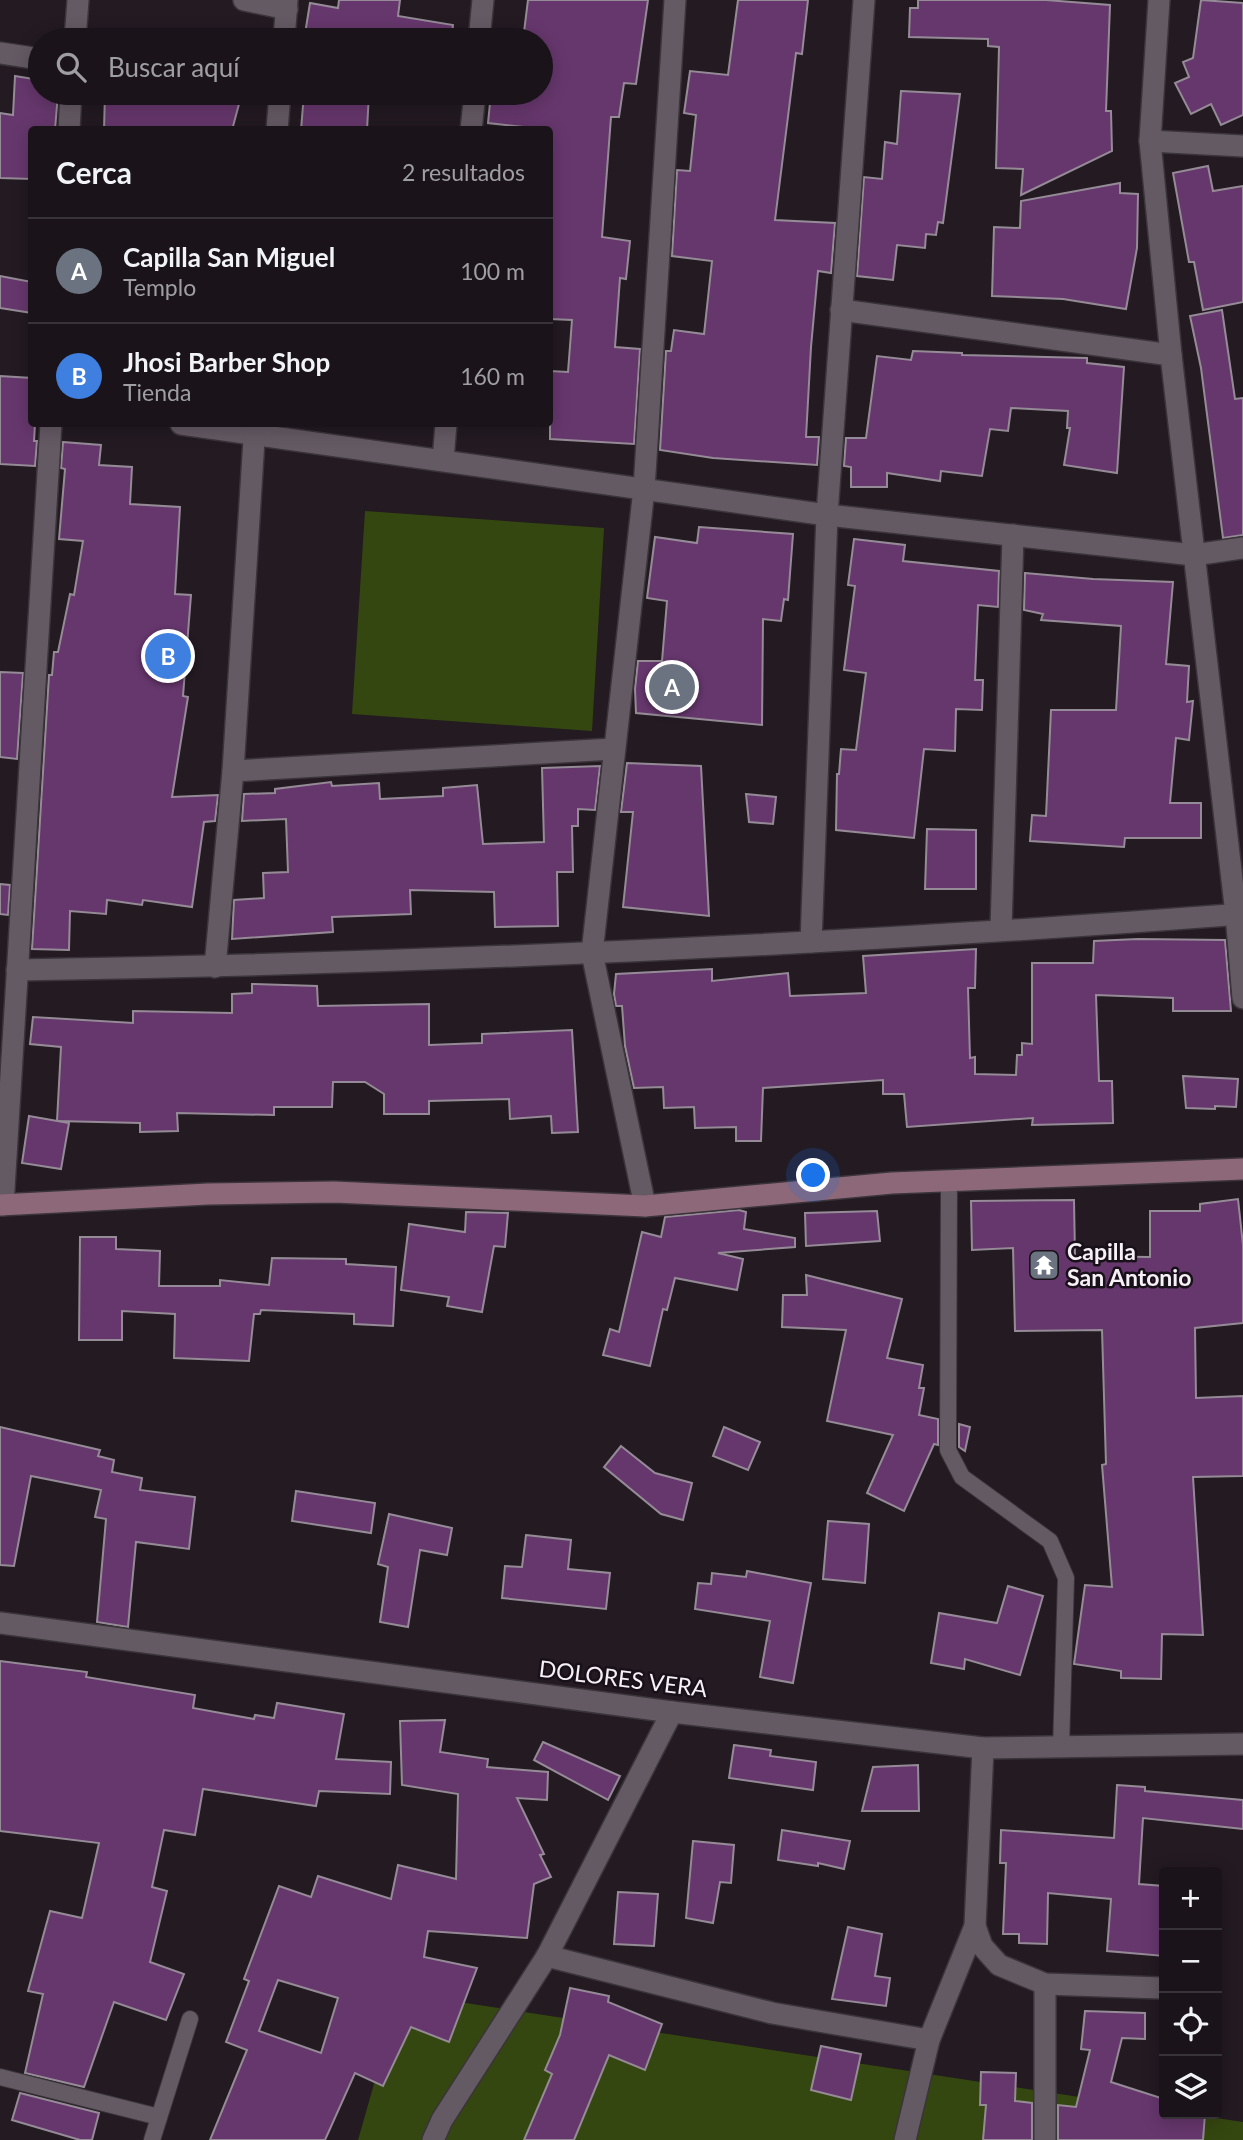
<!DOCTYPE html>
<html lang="es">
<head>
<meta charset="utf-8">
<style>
	:root { --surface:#1a141a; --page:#272127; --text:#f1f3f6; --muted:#9f9ea2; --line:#383339; --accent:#0b8043 }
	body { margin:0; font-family:Lato,sans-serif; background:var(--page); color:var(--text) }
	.controls { position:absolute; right:21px; bottom:21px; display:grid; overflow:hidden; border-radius:7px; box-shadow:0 4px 18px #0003 }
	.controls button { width:63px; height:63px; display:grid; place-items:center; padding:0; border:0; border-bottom:2px solid var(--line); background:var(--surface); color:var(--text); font:35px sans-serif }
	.you { position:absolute; left:814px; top:1176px; width:24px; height:24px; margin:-18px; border:5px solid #fff; border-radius:50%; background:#1a73e8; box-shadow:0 0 0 10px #1a73e833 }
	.badge { display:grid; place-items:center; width:46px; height:46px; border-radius:50%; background:var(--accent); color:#fff; font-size:23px; font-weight:700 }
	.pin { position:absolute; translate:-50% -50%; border:4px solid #fff; box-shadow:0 2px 7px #0006 }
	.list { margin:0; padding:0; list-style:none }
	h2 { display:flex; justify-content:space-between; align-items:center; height:91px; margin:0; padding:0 28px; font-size:30px }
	h2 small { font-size:23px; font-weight:400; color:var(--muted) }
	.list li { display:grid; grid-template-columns:46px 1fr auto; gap:21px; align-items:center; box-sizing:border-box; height:105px; padding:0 28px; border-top:2px solid var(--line) }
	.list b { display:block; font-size:26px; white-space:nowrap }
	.list p { margin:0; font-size:23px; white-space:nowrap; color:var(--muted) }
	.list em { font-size:23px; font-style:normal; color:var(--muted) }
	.icon { flex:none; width:38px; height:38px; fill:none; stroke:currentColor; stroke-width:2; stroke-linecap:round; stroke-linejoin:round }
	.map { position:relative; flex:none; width:1243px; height:2140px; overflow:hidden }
	.search { position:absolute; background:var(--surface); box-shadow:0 4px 18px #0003; left:28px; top:28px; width:525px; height:77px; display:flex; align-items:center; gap:18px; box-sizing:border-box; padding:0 24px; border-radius:38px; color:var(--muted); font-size:26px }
	.panel { position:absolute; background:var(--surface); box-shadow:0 4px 18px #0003; left:28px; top:126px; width:525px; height:301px; border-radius:7px }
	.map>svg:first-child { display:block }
	.green { fill:#354710 }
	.building { fill:#66376d; stroke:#958b96; stroke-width:2; fill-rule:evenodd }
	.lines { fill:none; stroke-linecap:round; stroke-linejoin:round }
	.lane-casing { stroke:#3b343a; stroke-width:18 }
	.street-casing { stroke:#3b343a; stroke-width:24 }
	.secondary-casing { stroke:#3b343a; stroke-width:24 }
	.lane { stroke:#645a64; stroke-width:16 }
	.street { stroke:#645a64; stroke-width:21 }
	.secondary { stroke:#8c6878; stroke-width:21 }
	.labels { text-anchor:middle; stroke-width:5; stroke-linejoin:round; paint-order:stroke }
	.poi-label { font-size:23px; font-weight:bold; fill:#f7f1f7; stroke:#191119; text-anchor:start }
	.street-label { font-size:23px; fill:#f7f1f7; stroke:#191119 }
</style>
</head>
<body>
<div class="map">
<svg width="1243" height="2140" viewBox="0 0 1243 2140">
	<rect width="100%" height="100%" fill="#231a22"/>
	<g class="green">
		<path d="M365,511l239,17 -12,203 -240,-17z"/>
		<path d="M400,1993l764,117v4h25l54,8v18h-885z"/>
	</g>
	<g class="building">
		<path d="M339,0h61l-2,16 55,9 -2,15h-147l6,-37 28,5z"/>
		<path d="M528,0h120l-12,84 -12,-1 -5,34h-8l-9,120 28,4 -4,38 -6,-1 -5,69 25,2 -6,95 -84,-5v-68l18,1 4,-52 -22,-1v-189l-62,-7 3,-30h50v-53h-18z"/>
		<path d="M738,0h70l-6,54 -6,-1 -21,167 60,3 -4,50 -13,-2 -7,76 -5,90h13l-2,28 -104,-7 -53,-8 6,-99h5l3,-21 30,4 8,-73 -40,-5 5,-86 13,1 6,-56 -12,-2 6,-42 38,4z"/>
		<path d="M918,0h128l64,5 -4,106h5l1,40 -91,44 2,-26 -27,-1 3,-121 -11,-1v-7l-79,-2 1,-29h8z"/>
		<path d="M1201,0l42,3v112l-22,10 -10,-21 -20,10 -16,-31 14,-6 -6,-15 10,-4z"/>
		<path d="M15,76l25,4v13h18l-3,37h-23v49l-32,-1v-65l13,2z"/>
		<path d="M901,91l59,3 -17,129 -5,-1 -2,13 -10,-1 -1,14 -28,-3 -4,35 -36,-4 7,-99 18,2 3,-37 12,2z"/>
		<path d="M105,93h137l-10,37h-128z"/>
		<path d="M304,93h65l-2,37h-66z"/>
		<path d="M1208,166l5,25 30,-5v116l-40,8 -9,-48h-5l-16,-89z"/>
		<path d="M1120,183v10l18,1 -1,54 -11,61 -63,-10 -71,-3 2,-69 26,1 1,-27z"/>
		<path d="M0,276l32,6v31l-32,-5z"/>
		<path d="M1222,310l13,89 8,-1v137l-20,3 -22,-170 -11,-52z"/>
		<path d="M913,351l49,2v2l125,3v5l37,4 -7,106 -53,-8 6,-37h-3l1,-17 -57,-3 -3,23 -18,-2 -8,47 -41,-5 -1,10 -53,-8v14h-36v-20l-7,-1 2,-28h20l11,-82 34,4z"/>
		<path d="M0,376l32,2v46h3l-1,17h3l-2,25 -35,-2z"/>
		<path d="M63,442l38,3 -2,20 33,2 -2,37 50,3 -5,87 16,1 -8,101 5,1 -16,100 46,-2 -3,26 -11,1 -12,85 -49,-7 -1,5 -35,-5 -1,14 -36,-3 -1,39 -37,-1 17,-274h3l2,-23h4l12,-58 4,1 9,-54 -24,-2 6,-70 -4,-1z"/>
		<path d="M699,527l94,7 -5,66 -4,-1 -3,22 -18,-2 -1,106 -126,-12 -1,-24 3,-28h24l5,-60 -20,-3 8,-61 42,6z"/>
		<path d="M854,539l51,6 -2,16 96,10 -1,36 -20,-2 -3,75h8l-1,30 -26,-1 -1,42 -31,-2 -10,89 -78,-8 1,-56h2l2,-25 15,1 10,-77 -22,-3 11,-84 -7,-1z"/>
		<path d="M1025,573l68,6 80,3 -7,82 23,2 -2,36 6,-1 -4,39 -13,-2 -6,65h31v35h-76l-1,9 -94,-6 2,-26 14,1 5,-106h65l5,-84 -80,-6 2,-6 -19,-4z"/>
		<path d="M0,672l23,1 -6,86 -17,-2z"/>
		<path d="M627,763l74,3 8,150 -86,-9 10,-95h-12z"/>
		<path d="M600,766l-5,44 -17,-1v17h-6l1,46h-16l1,54 -63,1 -1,-35 -84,-2 1,24 -79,3 1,15 -101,7 2,-39 30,-2 -1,-25 25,-1 -2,-53 -44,2 2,-27 31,-1v-4l56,-7 1,4 47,-3 1,16 63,-3v-8l34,-3 6,59 61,-2 -2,-74z"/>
		<path d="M746,794l30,3 -3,27 -24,-2z"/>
		<path d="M927,829l49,1v59h-51z"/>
		<path d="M0,884l10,1 -2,30 -8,-1z"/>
		<path d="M1138,939l87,1 6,71h-58v-13l-77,-3 3,86h13l1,42 -81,2 1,-7 -126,9 -3,-33h-21v-14l-120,8 -2,53h-25v-14l-41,1 -1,-21 -30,1 -1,-21 -29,1 -9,-42 -3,-40h-6l-2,-12 2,-20 96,-5v12l76,-8 2,23 76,-3 -3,-37 113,-7 -1,39h-7l2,70 5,-1v17l41,1 1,-20h5v-12l10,1v-81h61l1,-22z"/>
		<path d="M252,984l65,2 1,20 111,-2v41l53,-2v-9l90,-4 6,102 -26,1 -1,-17 -41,3 -1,-20 -80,2v13h-45v-20l-19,-12h-32l-1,25h-58v8l-97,-2 1,18 -38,1v-9l-83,-2 4,-74 -31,-3 3,-27 100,6v-12l99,2v-19l20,-1z"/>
		<path d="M1183,1076l55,3 -2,28 -21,-1v3l-29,-1z"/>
		<path d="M29,1116l40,7 -8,46 -39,-6z"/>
		<path d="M1238,1199l5,46v78l-48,5 1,70 47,-2v80l-50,1 10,158 -41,-1 -1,45 -40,-1v-7l-47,-7 11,-79 27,2 -10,-122 4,-1 -4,-134 -87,1 -2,-83 -41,2 -1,-49 103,-1 1,56 75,1v-46h50v-7z"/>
		<path d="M739,1210l7,2 -2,17 51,9v9l-77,6 25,6 -6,31 -62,-12 -8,32 -4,-1 -13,57 -47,-11 7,-26 9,3 23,-100 19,5 4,-20z"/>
		<path d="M877,1211l3,30 -74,5 -1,-33z"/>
		<path d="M466,1212l42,1 -3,34 -11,-1 -12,66 -35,-6 2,-9 -48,-7 8,-66 56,8z"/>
		<path d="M80,1237h36v12l44,2 -1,35h61v-6l49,5 3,-27 74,1v5l50,3 -3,59 -39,-2v-10l-93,-4 -1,4h-6l-5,47 -75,-3 1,-44 -53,-3v29h-43z"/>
		<path d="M806,1275l96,24 -15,59 36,7 -4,23h5l-5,27 19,4v26l-4,-1 -30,67 -37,-18 26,-58 -66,-14 19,-91 -64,-3 1,-32h24z"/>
		<path d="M959,1424l11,3 -5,24 -6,-4z"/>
		<path d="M0,1427l100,23 -2,6 16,4 -2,12 30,6 -2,12 55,7 -6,52 -53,-7 -8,85 -31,-5 9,-103 -11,-2 6,-27 -70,-14 -17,90 -14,-1z"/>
		<path d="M724,1427l36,15 -12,28 -35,-14z"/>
		<path d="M621,1446l34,27 37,10 -9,37 -22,-6 -57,-47z"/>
		<path d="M296,1491l79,12 -4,30 -79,-12z"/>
		<path d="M389,1514l63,14 -5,27 -27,-5 -12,77 -28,-5 8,-55 -10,-3z"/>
		<path d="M828,1521l41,3 -4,59 -42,-4z"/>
		<path d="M526,1535l45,5 -3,29 42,4 -4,36 -104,-11 3,-32 17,1z"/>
		<path d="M747,1571l64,12 -18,100 -33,-6 10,-56 -75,-12 3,-26 13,1 1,-11 34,4z"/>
		<path d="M1008,1586l35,10 -23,79 -55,-16 -1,10 -33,-6 8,-50 58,10z"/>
		<path d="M0,1661l87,11 -1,5 109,18 -2,13 61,11 1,-4 19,3 3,-15 67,11 -8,45 55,3 -1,32 -71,-3 -3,15 -113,-17 -8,46 -31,-5 -12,57 15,4 -17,71 34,12 -18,46 -52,-18 -30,85 -59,-14 18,-79 -15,-3 22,-80 32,7 17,-75 -99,-12z"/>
		<path d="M445,1720l-5,32 48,7 -1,8 61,5 -1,28 -30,-2 27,56 -4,1 11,22 -17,7 -7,54 -99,-7 -4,26 53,11 -28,74 -38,-15 -28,59 -28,-13 -30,67h-115l37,-90 -21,-8 23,-61 -5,-2 35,-93 32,11 7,-21 73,23 7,-34 58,14 2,-85 -56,-9 -2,-64zM278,1980l60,18 -17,55 -62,-22z"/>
		<path d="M543,1742l77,34 -12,24 -74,-40z"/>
		<path d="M734,1745l37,5 -1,6 46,6 -3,28 -84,-12z"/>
		<path d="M918,1765l1,46h-57l11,-44z"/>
		<path d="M1117,1785l28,2v4l98,9v29l-100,-11 -4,66 25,2v70l-57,-5 4,-52 -63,-6 -1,51 -28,-1v-9h-16l3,-71h-6l1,-33 113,8z"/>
		<path d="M782,1830l68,11 -6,28 -26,-6v3l-40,-6z"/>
		<path d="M693,1841l41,4 -3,38 -11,-1 -7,41 -27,-5z"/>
		<path d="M618,1892l40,2 -4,52 -40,-2z"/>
		<path d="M848,1927l34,7 -7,42 15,2 -4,28 -54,-7z"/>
		<path d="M570,1988l39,8 -1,6 54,22 -17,46 -36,-15 -35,85h-50l28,-66 -7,-4 15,-35z"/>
		<path d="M1085,2011l60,2v26l-23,-1 -11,44 53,17v15h41l-2,26h-145v-35l18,2 14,-57 -9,-1z"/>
		<path d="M821,2046l40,8 -10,46 -40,-10z"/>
		<path d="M981,2072l35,1 -1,28 17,2v37h-49l3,-35h-6z"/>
		<path d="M20,2093l79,20 -7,27h-12l-68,-20z"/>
	</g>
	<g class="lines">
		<g class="lane-casing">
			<g id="lane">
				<path d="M949,1181l-1,269 14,27 88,64 16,37 -5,170"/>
				<path d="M0,2077l159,40"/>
				<path d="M152,2140l38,-121"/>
			</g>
		</g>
		<g class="street-casing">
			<g id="street">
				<path d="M244,0l43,9"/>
				<path d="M1159,0l-9,141 21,214 65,559 7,84"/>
				<path d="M75,40l3,-40"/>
				<path d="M284,40l3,-40"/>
				<path d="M479,40l4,-40"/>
				<path d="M0,53l40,6"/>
				<path d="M69,130l2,-37"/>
				<path d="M277,130l3,-37"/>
				<path d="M471,130l4,-37"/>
				<path d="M1150,141l93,5"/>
				<path d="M841,310l330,45"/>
				<path d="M181,424l646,91 367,40 49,-7"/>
				<path d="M443,460l3,-36"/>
				<path d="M233,771l380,-22"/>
				<path d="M1001,929l12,-394"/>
				<path d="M811,942l16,-427 37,-515"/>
				<path d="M215,967l18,-196 22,-347"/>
				<path d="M17,970c409,-7 818,-25 1226,-56"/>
				<path d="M3,1205l48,-781"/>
				<path d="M645,1206l-53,-253 52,-464 31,-489"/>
				<path d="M0,1623l672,89 311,36 260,-4"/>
				<path d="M975,1926l7,20 17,19 46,19 116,4"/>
				<path d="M547,1956l225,57 157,27"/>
				<path d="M433,2140l9,-20 105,-164 125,-244"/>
				<path d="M905,2140l24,-100 46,-114 8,-178"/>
				<path d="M1045,2140v-156"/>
			</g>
		</g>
		<g class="secondary-casing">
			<path id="secondary" d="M0,1205l208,-11 126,-2 311,14 247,-23 351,-14"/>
		</g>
		<use href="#lane" class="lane"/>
		<use href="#street" class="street"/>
		<use href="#secondary" class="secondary"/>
	</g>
	<defs>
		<g id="temple-square" transform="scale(1.575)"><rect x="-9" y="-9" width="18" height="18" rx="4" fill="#6b7280" stroke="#191119"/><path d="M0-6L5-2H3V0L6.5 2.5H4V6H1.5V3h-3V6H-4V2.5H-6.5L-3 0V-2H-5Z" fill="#fff"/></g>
	</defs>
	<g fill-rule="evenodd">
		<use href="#temple-square" x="1044" y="1265"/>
	</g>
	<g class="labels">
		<g class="poi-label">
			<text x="1067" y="1260">Capilla<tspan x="1067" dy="26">San Antonio</tspan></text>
		</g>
		<g class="street-label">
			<text transform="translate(623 1679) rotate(7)" y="8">DOLORES VERA</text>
		</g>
	</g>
</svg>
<div class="controls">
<button>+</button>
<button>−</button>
<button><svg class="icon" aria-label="locate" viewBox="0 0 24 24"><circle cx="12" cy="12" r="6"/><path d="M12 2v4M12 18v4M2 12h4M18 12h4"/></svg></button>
<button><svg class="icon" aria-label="layers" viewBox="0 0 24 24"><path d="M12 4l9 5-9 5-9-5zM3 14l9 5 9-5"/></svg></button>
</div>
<div class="you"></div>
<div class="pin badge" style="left:672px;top:687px;background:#6b7280">A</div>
<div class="pin badge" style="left:168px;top:656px;background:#3f7fe0">B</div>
<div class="search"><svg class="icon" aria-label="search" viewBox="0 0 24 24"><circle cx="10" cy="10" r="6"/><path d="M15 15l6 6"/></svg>Buscar aquí</div>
<section class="panel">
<h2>Cerca<small>2 resultados</small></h2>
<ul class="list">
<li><span class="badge" style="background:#6b7280">A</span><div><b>Capilla San Miguel</b><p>Templo</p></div><em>100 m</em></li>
<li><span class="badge" style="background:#3f7fe0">B</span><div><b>Jhosi Barber Shop</b><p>Tienda</p></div><em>160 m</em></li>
</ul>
</section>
</div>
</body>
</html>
